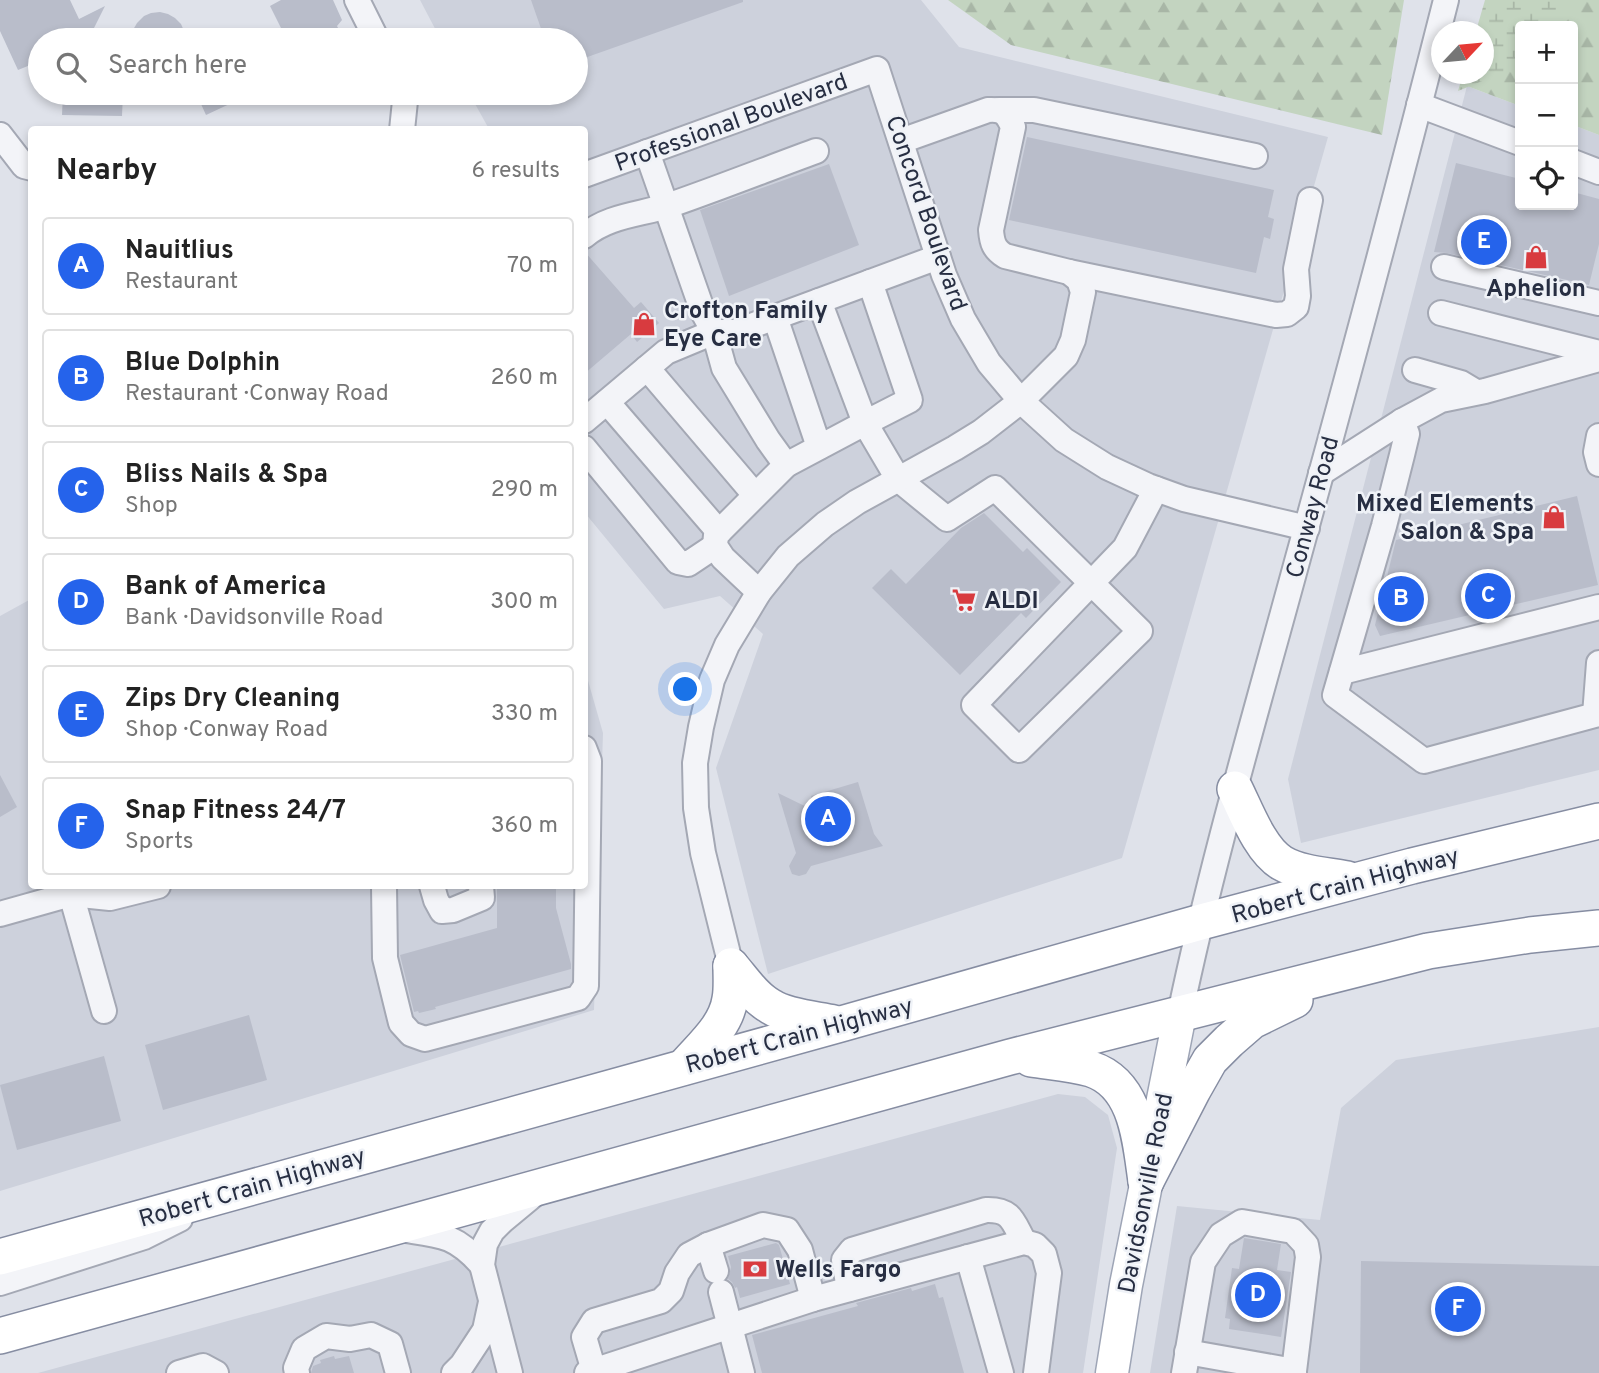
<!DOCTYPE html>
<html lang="en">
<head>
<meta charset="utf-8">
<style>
	:root { --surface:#fff; --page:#f6f6f6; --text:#222; --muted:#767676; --line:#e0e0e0; --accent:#2563eb }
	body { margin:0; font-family:Overpass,sans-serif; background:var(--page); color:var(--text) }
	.controls { position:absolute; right:21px; top:21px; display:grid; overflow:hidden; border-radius:7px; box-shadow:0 4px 10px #0003 }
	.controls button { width:63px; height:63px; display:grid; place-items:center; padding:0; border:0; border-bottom:2px solid var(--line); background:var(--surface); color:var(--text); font:35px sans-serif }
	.compass { position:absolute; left:1431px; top:21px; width:63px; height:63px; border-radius:50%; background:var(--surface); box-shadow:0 4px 10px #0003; rotate:64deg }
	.you { position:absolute; left:686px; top:690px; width:24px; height:24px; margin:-18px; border:5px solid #fff; border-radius:50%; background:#1a73e8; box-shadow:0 0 0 10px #1a73e833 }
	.badge { display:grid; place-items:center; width:46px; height:46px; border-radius:50%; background:var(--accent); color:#fff; font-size:23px; font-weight:700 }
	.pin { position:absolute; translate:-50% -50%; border:4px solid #fff; box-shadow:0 2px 7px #0006 }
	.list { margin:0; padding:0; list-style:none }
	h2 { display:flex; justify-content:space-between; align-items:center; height:91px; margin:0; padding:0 28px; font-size:30px }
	h2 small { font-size:23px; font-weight:400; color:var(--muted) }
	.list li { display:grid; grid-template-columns:46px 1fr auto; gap:21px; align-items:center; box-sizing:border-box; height:98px; margin:0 14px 14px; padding:0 14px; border:2px solid var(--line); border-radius:7px }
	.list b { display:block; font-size:26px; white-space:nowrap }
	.list p { margin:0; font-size:23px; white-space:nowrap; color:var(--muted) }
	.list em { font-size:23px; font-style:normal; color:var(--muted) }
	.icon { flex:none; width:38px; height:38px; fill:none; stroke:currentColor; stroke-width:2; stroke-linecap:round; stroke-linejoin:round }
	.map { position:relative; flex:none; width:1599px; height:1373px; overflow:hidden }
	.search { position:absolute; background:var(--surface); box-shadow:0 4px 10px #0003; left:28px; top:28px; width:560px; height:77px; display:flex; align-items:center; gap:18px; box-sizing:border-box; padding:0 24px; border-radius:38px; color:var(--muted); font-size:26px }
	.panel { position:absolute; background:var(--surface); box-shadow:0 4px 10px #0003; left:28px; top:126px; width:560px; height:763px; border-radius:7px }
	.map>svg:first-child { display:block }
	.built { fill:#cdd1dc }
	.forest { fill:url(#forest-firs) }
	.wetland { fill:url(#wetland-marsh) }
	.building { fill:#b9bdca }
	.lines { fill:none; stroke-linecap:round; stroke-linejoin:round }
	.minor-casing { stroke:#a4a8b4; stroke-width:28 }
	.major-casing { stroke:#9ea5b6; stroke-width:35 }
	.highway-casing { stroke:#868da2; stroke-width:38 }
	.minor { stroke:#f3f4f8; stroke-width:24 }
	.major { stroke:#fff; stroke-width:32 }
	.highway { stroke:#fff; stroke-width:35 }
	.labels { text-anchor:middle; stroke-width:5; stroke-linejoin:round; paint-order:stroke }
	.street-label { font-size:24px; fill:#272e42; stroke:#eff2f7 }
	.poi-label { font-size:24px; font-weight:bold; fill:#272e42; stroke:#eff2f7; text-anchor:start }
</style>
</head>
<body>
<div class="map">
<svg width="1599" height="1373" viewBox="0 0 1599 1373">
	<defs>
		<pattern id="forest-firs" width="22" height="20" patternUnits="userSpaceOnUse" patternTransform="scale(1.75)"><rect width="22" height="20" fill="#c3d4c0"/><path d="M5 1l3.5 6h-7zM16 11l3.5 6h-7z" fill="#a8b6a6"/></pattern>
		<pattern id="wetland-marsh" width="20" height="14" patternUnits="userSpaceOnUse" patternTransform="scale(1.75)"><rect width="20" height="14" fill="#c3d4c0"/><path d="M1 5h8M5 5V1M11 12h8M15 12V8" fill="none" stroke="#a8b6a6"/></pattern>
	</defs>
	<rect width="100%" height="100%" fill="#dfe2ea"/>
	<g class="built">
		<path d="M420,0h501l38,47 369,90 -206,721 -354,116 -52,-206 47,-134 -43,-38 -56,13 -79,-96 -1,-383 -95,-1 -20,-36h107v-53h-135z"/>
		<path d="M1467,86l53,20v99h53v-80l26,10v635l-298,73 -13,-64z"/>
		<path d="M31,599l1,287h552l1,-216 18,63 -9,277 -594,181v-575z"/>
		<path d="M1599,1027v346h-449l27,-167 143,14 21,-112 55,-48z"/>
		<path d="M1058,1094l27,3 23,18 9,33 -34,225h-1045z"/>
	</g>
	<g class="forest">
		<path d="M948,0h456l-22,135 -371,-90z"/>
		<path d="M1488,0h111v135l-26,-10v-99h-53v80l-53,-20 17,-12v-42z"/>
	</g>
	<path class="wetland" d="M1485,0h88l-24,26h-29v30l-16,16 -46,19 5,-17h21v-42l-8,-1z"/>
	<g class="building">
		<path d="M0,0h70l9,19 26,-13 -11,22 20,12h-74v21l-22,9 -18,-39z"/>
		<path d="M281,0h52l9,20 -5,6 7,14h-57l-17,-34z"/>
		<path d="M531,0h212v2l-167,59v-21h-31z"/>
		<path d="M160,12l8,2 7,4 6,6 7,16h-56l1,-10 4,-7 7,-7 7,-3z"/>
		<path d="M63,93h60l-1,23 -60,-1z"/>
		<path d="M196,93h57l-47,22z"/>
		<path d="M1027,137l247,53 -6,27 6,2 -4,20 -6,-2 -8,36 -247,-53z"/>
		<path d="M1456,163l64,16v26h53v-13l26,7v45l-10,41 -142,-32 -13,-1z"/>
		<path d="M829,164l30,81 -130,51 -29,-86z"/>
		<path d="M584,251l50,57 7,-6 18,21 -22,19 -6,-8 -47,40z"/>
		<path d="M1577,496l21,89 -218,51 -5,-11 21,-85z"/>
		<path d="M984,513l39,39 4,-4 34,34 -35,36 -5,-5 -61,62 -88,-87 19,-19 15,15 55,-56z"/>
		<path d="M0,775l17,32 -17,10z"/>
		<path d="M858,782l16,52 9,12 -72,20 -5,8 -7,2 -7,-2 -3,-8 7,-13 -18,-60 37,18 -4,-15z"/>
		<path d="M497,886h59v22l15,56v5l-136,38 1,2 -17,4 -1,-2 -4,1 -14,-57 97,-27z"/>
		<path d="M249,1015l18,65 -104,30 -18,-65z"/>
		<path d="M104,1056l17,65 -104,29 -17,-65z"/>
		<path d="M1244,1238l37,6 -4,26 14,2 -10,65 -52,-8 1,-10 -5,-1 7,-50 7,1z"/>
		<path d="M776,1243l3,2 11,39 -50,14 -3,-11 -2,1 -3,-6 -4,-3 3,-12 -3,-11z"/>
		<path d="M1361,1261l238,5v107h-239z"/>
		<path d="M935,1284l4,14 4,-1 21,76h-202l-10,-38 106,-29 -2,-3 55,-15 1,3z"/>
		<path d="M334,1356l1,3 14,-3 5,17h-43l2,-7 8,-3 -1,-3z"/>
	</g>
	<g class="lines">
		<g class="minor-casing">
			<g id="minor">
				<path d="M357,0l20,40"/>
				<path d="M401,93l4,8 -3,29"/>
				<path d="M1419,105l101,38"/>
				<path d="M999,110h35l221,46"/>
				<path d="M0,135l24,31 8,2"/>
				<path d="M647,152l56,160 11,20h21l203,-75"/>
				<path d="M1573,162l26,10"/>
				<path d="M584,175l293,-106 67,206 19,44 26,44 32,38 43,39 43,27 41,19 36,13 123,29"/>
				<path d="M584,236c25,-21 56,-21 86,-31 49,-17 97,-36 146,-54"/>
				<path d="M1444,267l155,36"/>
				<path d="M1069,272l207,43 11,-1 9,-7 2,-11 -2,-27 14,-69"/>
				<path d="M819,301l46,122 45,-23 -40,-118"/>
				<path d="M1441,313l158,40"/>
				<path d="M775,317l44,130"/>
				<path d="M647,368l108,127"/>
				<path d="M1415,370l46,13 15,9"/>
				<path d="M607,402l112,130"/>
				<path d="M584,421l82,-69 48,-20 10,36 44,72 18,25"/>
				<path d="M1402,421l5,13 -5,21 -18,71 -49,169 89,66 171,-46 4,-52"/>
				<path d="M1599,436l-3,16 3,12"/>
				<path d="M584,448l94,114 10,2 27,-18"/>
				<path d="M1321,473l81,-52 39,-21 44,-9 114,-32"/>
				<path d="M759,592l-36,-34 -8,-12 1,-11 70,-70 79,-42 33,56 49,40 48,-31 145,143 -121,119 -45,-45 151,-157 31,-59"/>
				<path d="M1342,672l257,-65"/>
				<path d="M384,886l1,72 16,65 10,11 14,5 153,-41 8,-12 3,-225 -5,-13"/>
				<path d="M432,886l4,14 6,11 11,-1 29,-12 -1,-12"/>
				<path d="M71,894l33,117"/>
				<path d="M71,894l39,4 48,-12"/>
				<path d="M0,914l71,-20 14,-8"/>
				<path d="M731,966l-28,-113 -7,-45 -1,-45 6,-36 11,-47 15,-35 32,-53 29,-36 37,-32 32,-22 98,-54 26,-16 40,-31 45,-45 7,-16 10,-48 -4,-12 -10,-8 -64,-16c-11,-7 -13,-13 -14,-26l22,-103c-6,-14 -10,-18 -25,-17l-87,31"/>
				<path d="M1180,1014c32,-153 77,-305 118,-456 51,-185 101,-372 148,-558"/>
				<path d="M399,1229c39,6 55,4 83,36"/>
				<path d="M708,1245l8,26"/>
				<path d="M968,1257l33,116"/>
				<path d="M0,1283l144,-46 36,-18"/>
				<path d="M849,1289l-5,-29 8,-10 134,-40c26,-1 27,12 38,32"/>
				<path d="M721,1292l21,81"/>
				<path d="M1187,1352l107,19v2"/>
				<path d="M594,1371l-10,-34 10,-16 67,-20 10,-10 6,-18 12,-18 19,-10 55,-20 24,5 13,20 13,49"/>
				<path d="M179,1373l24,-7 13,7"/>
				<path d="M297,1373l-1,-5 8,-19 22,-13 24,3 21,-4 19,9 8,29"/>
				<path d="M454,1373l8,-8 23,-35 6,-28"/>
				<path d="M510,1373l-28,-108 3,-21 7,-13 10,-10 35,-29"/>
				<path d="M587,1373l226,-74 211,-57 11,3 9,9 5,19 -13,100"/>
				<path d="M1184,1373l19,-111 18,-27 21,-13 51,9 13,14 2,12 -14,114"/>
			</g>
		</g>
		<g class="major-casing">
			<path id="major" d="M1112,1373l14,-88 54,-271"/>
		</g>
		<g class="highway-casing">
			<g id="highway">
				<path d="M1235,789c11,22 25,61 47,74 19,11 44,12 65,16"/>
				<path d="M731,966c12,14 23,31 39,40 16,11 45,13 64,17"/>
				<path d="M1031,1059c20,3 41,4 60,10 46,15 49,71 55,112"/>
				<path d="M684,1067c17,-20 42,-40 46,-68 2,-10 1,-22 1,-33"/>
				<path d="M1146,1181l47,-91 17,-30 19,-19 23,-20 43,-21"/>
				<path d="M0,1257l841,-233 360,-102 211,-56 187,-45"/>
				<path d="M0,1336l1010,-279 418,-106 102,-16 69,-7"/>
			</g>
		</g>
		<use href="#minor" class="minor"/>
		<use href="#major" class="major"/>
		<use href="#highway" class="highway"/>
	</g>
	<defs>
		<g id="shop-bare" transform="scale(1.89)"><path d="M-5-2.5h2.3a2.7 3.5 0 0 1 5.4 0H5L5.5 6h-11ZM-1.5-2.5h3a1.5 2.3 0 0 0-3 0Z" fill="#d83b3f" stroke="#eff2f7" stroke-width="2.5" paint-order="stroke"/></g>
		<g id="supermarket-bare" transform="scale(1.89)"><path d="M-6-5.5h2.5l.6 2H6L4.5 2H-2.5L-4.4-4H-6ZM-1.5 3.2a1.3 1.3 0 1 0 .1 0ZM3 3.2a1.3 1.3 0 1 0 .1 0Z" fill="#d83b3f" stroke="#eff2f7" stroke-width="2.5" paint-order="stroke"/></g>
		<g id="bank-bare" transform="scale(1.89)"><path d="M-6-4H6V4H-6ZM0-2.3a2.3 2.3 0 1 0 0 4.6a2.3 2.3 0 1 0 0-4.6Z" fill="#d83b3f" stroke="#eff2f7" stroke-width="2.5" paint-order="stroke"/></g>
	</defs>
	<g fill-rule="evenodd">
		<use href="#shop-bare" x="1536" y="257"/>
		<use href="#shop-bare" x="644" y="324"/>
		<use href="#shop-bare" x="1554" y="517"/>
		<use href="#supermarket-bare" x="964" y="600"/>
		<use href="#bank-bare" x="755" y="1269"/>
	</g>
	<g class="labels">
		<g class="street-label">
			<text transform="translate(731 122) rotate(-20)" y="8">Professional Boulevard</text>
			<text transform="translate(927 213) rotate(71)" y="8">Concord Boulevard</text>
			<text transform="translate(1312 507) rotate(-75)" y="8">Conway Road</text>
			<text transform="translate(1345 885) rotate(-15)" y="8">Robert Crain Highway</text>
			<text transform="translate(799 1035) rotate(-15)" y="8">Robert Crain Highway</text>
			<text transform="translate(252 1187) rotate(-16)" y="8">Robert Crain Highway</text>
			<text transform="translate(1145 1193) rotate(-79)" y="8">Davidsonville Road</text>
		</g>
		<g class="poi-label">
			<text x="1536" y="296" text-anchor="middle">Aphelion</text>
			<text x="664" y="318">Crofton Family<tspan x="664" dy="28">Eye Care</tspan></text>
			<text x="1534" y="511" text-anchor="end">Mixed Elements<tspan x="1534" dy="28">Salon &amp; Spa</tspan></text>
			<text x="984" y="608">ALDI</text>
			<text x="775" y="1277">Wells Fargo</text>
		</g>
	</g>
</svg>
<div class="controls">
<button>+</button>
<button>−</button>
<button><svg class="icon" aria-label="locate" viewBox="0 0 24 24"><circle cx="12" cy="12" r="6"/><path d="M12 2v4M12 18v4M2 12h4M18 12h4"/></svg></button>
</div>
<svg class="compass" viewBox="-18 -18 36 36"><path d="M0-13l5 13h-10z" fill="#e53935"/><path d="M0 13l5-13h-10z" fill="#767676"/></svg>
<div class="you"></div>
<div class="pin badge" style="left:828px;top:819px">A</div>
<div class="pin badge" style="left:1401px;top:599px">B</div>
<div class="pin badge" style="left:1488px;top:596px">C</div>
<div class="pin badge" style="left:1258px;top:1295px">D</div>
<div class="pin badge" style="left:1484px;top:242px">E</div>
<div class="pin badge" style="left:1458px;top:1309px">F</div>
<div class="search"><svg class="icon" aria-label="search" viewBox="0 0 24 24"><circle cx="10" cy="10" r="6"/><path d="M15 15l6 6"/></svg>Search here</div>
<section class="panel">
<h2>Nearby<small>6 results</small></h2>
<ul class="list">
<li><span class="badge">A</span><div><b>Nauitlius</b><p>Restaurant</p></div><em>70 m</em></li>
<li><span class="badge">B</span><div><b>Blue Dolphin</b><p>Restaurant · Conway Road</p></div><em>260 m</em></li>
<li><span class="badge">C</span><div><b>Bliss Nails &amp; Spa</b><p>Shop</p></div><em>290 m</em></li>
<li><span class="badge">D</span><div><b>Bank of America</b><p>Bank · Davidsonville Road</p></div><em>300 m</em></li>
<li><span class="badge">E</span><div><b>Zips Dry Cleaning</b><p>Shop · Conway Road</p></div><em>330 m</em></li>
<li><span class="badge">F</span><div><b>Snap Fitness 24/7</b><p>Sports</p></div><em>360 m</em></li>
</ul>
</section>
</div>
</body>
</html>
